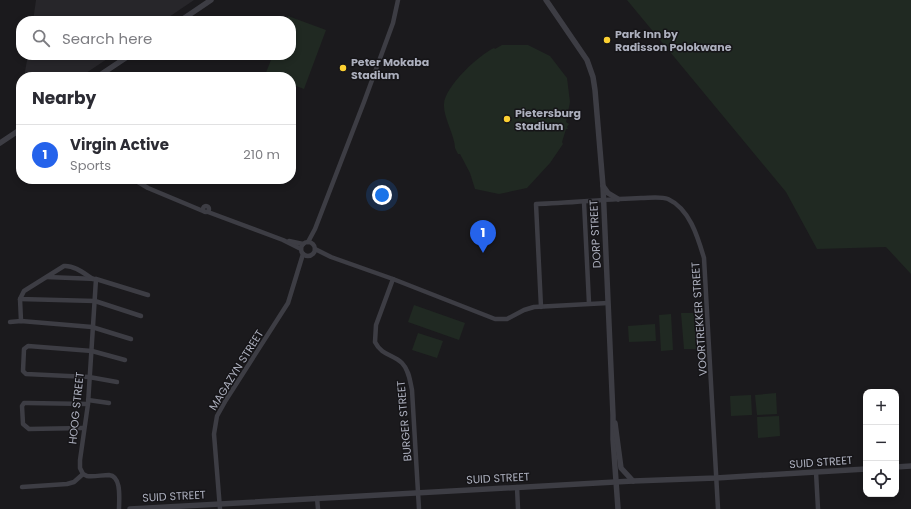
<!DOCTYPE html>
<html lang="en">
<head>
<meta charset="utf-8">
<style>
	:root { --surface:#fff; --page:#f7f7f7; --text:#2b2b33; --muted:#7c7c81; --line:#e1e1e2; --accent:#2563eb }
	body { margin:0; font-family:Poppins,sans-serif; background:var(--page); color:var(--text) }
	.controls { position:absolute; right:12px; bottom:12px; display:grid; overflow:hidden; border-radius:8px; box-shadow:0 2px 6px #0003 }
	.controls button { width:36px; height:36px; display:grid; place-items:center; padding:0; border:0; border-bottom:1px solid var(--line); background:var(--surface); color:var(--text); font:20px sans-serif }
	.you { position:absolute; left:382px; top:195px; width:14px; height:14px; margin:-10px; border:3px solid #fff; border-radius:50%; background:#1a73e8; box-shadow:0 0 0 6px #1a73e833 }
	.badge { display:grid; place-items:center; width:26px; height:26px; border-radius:50%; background:var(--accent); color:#fff; font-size:13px; font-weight:700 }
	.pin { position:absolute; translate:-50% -33px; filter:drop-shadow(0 1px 2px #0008) }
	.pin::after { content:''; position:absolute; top:21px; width:14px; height:12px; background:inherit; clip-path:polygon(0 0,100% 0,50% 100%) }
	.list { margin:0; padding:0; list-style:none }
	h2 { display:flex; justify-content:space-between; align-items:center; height:52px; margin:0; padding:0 16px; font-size:17px }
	h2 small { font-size:13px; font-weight:400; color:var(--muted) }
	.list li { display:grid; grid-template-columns:26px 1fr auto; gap:12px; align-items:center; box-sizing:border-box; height:60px; padding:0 16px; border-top:1px solid var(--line) }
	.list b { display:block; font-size:15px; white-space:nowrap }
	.list p { margin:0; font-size:13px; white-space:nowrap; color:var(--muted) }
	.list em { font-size:13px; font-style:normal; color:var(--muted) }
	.icon { flex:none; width:22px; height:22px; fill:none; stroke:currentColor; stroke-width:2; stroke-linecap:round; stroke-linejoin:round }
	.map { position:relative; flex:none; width:911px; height:509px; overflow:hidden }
	.search { position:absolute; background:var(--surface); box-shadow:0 2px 6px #0003; left:16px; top:16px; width:280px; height:44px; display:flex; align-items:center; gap:10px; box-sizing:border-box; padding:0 14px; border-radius:16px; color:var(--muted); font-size:15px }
	.panel { position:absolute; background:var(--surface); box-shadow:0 2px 6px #0003; left:16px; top:72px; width:280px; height:112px; border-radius:16px }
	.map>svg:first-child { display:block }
	.built { fill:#27262a }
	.green { fill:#202922 }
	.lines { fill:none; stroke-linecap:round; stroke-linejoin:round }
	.minor { stroke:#3d3d44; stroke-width:4.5 }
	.tertiary { stroke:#3d3d44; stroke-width:5.5 }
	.poi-dot { fill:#fdd132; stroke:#161518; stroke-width:1.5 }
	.labels { text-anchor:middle; stroke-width:3; stroke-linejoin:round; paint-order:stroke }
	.poi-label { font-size:11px; font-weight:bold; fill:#acafbd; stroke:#161518; text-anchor:start }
	.street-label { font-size:11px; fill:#acafbd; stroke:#161518 }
</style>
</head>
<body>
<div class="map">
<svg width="911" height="509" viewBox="0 0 911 509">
	<rect width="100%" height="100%" fill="#1b1a1d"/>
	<g class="built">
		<path d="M36,0h158l-31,21h-130z"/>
		<path d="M28,55h85l-33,22h-56z"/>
	</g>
	<g class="green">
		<path d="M627,0h284v274l-25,-27 -69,2 -31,-57z"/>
		<path d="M288,16l38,14 -22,59 -13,-5v-7h-20l-6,-2 8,-20h18v-34h-5z"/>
		<path d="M502,45h26l22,11 17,22 3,24 -4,20 3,2 -2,3 1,2h-2l-4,13 1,2 -13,19 -23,25 -28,6 -24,-5 -5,-16 -10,-19h-2l-3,-6c0,-12 -12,-31 -11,-44 1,-18 35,-49 50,-56l1,1z"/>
		<path d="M414,305l51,18 -6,17 -51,-18z"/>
		<path d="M681,313h13l2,36h-12z"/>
		<path d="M671,314l2,36 -12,1 -2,-36z"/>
		<path d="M655,324l1,17 -27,1 -1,-16z"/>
		<path d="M418,333l25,8 -6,17 -25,-8z"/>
		<path d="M776,393l1,21 -20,1 -2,-20z"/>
		<path d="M751,395l1,20 -21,1 -1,-20z"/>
		<path d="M779,416l1,20 -22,2 -1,-21z"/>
	</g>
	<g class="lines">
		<g class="minor">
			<path d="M133,179l15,9 55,23"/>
			<path d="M584,202l5,101"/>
			<circle cx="206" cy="209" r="3"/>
			<path d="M208,212l75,28 18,9"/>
			<path d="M289,241l14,3"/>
			<path d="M308,242l7,-13 49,-127 29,-79 5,-23"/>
			<circle cx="308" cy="249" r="7"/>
			<path d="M315,249l16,8 62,22 102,40h12l17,-9 10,-3 74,-4"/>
			<path d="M47,277l49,2 52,16"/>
			<path d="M93,279c-8,-5 -19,-14 -29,-13l-40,25 -4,8 75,2 46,15"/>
			<path d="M96,279l-8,125 -8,56v8l3,6 4,2c7,1 15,-1 22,-1 13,1 10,25 10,34"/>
			<path d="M393,279l-17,46 -1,17c7,14 18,12 27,21 7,7 8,18 10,27l7,119"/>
			<path d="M20,299l1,22"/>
			<path d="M541,307l-5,-103c35,-1 70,-5 105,-6 8,0 19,-2 27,1 22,10 30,39 36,59l14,251"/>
			<path d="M10,322l11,-1 71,6 39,12"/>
			<path d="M117,382l-28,-5 -63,-3 -3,-3 1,-22 4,-3 64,5 33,9"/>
			<path d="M88,400l21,3"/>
			<path d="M83,428l-54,1 -6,-5 -1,-18 2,-3h4l60,1"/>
			<path d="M816,472l2,37"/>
			<path d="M22,487l45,-3 7,-2 9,-8"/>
			<path d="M517,487l1,22"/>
			<path d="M317,498l1,11"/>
			<path d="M220,509l-6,-75 3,-18 9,-16 62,-97 15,-49"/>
		</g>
		<g class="tertiary">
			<path d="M546,0l41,60 6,17 2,13 8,96 10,229v24l5,70"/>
			<path d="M180,21l31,-21"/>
			<path d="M97,77l33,-22"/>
			<path d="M0,143l21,-14"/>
			<path d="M603,186l5,7 10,6"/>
			<path d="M615,423l6,45 12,13"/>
			<path d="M896,467l15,-1"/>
			<path d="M130,509l503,-28 83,-3 150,-9"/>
		</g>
	</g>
	<g class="poi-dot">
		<circle cx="607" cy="40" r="4"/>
		<circle cx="343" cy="68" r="4"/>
		<circle cx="507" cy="119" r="4"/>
	</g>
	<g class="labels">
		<g class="poi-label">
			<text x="615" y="38">Park Inn by<tspan x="615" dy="13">Radisson Polokwane</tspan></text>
			<text x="351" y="66">Peter Mokaba<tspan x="351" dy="13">Stadium</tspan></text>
			<text x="515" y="117">Pietersburg<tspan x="515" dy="13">Stadium</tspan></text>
		</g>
		<g class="street-label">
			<text transform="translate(595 234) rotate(-93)" y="4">DORP STREET</text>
			<text transform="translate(699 319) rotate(-94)" y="4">VOORTREKKER STREET</text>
			<text transform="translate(236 370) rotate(-58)" y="4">MAGAZYN STREET</text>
			<text transform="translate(76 408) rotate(-84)" y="4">HOOG STREET</text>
			<text transform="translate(404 421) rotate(-95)" y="4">BURGER STREET</text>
			<text transform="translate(821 462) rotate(-4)" y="4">SUID STREET</text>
			<text transform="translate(498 478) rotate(-3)" y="4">SUID STREET</text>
			<text transform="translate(174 496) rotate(-3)" y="4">SUID STREET</text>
		</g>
	</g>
</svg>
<div class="controls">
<button>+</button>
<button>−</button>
<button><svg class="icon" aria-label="locate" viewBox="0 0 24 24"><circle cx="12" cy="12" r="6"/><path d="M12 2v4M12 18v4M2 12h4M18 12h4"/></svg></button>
</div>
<div class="you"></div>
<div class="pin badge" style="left:483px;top:253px">1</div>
<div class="search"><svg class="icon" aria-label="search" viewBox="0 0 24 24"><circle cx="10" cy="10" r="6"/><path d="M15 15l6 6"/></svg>Search here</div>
<section class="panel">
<h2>Nearby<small></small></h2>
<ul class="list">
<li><span class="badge">1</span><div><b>Virgin Active</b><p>Sports</p></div><em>210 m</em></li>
</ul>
</section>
</div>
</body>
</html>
